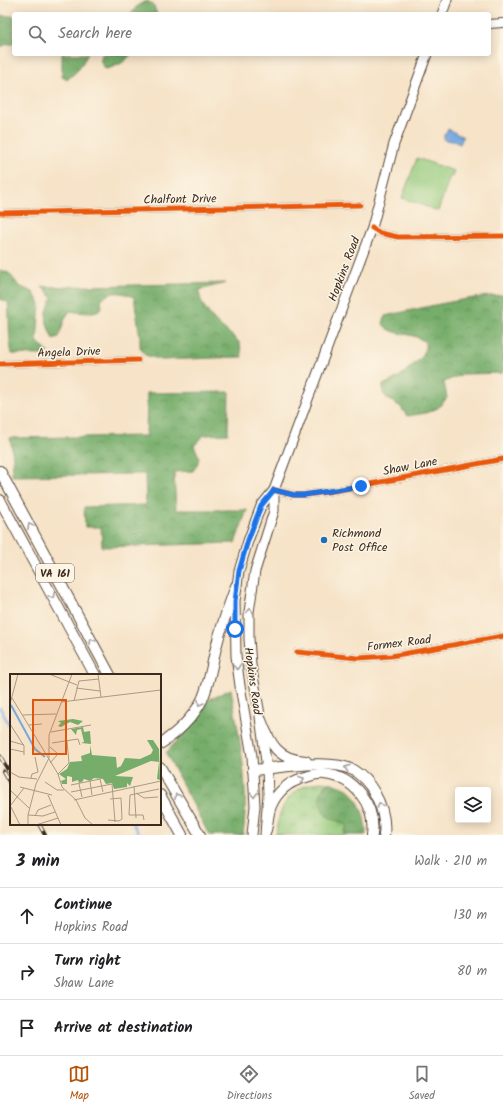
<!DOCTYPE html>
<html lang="en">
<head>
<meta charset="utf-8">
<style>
	:root { --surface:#fff; --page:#f6f6f6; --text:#202124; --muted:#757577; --line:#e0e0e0; --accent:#b45309 }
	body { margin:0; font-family:Kalam,sans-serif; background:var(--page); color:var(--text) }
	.controls { position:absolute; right:12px; bottom:12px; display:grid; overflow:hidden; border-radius:4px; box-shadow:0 2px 10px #0003 }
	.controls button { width:36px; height:36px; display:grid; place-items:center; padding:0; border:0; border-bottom:1px solid var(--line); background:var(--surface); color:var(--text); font:20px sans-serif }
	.stop { position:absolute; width:12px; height:12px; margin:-9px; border:3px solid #1a73e8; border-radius:50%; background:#fff }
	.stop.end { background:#1a73e8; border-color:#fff; box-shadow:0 1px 4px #0008 }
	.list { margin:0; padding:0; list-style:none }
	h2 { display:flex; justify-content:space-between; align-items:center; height:52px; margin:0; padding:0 16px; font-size:17px }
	h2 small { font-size:13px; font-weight:400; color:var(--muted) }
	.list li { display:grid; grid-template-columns:26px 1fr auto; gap:12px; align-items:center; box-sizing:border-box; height:56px; padding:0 16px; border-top:1px solid var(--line) }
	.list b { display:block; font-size:15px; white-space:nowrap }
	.list p { margin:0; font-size:13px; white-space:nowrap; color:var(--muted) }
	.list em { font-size:13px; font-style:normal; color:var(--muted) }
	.icon { flex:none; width:22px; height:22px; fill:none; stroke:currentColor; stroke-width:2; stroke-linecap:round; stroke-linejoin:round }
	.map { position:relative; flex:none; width:503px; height:835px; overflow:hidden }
	.search { position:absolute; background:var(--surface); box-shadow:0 2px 10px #0003; left:12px; right:12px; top:12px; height:44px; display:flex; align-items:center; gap:10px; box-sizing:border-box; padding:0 14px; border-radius:4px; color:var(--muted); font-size:15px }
	.sheet { height:220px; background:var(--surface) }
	nav { display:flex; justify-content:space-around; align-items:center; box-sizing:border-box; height:56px; border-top:1px solid var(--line); background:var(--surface); font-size:11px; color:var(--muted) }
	nav a { display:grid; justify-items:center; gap:2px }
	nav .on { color:var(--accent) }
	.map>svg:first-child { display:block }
	.grass { fill:url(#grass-tufts); stroke:#677a4c }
	.forest { fill:url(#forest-crowns); stroke:#586c44 }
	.pitch { fill:#93c97a; stroke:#677a4c }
	.water { fill:#76a9e2; stroke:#586a80 }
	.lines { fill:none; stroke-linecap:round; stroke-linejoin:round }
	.stream { stroke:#76a9e2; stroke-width:2.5 }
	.minor-casing { stroke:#574638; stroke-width:8 }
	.tertiary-casing { stroke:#574638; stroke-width:10 }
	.secondary-casing { stroke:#574638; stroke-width:11 }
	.primary-casing { stroke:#574638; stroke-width:12 }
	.minor { stroke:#fff; stroke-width:6 }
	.tertiary { stroke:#fff; stroke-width:8 }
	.secondary { stroke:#fff; stroke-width:9 }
	.primary { stroke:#fff; stroke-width:10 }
	.rail-casing { stroke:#3b2a1e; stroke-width:4 }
	.rail { stroke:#fcf5e5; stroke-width:2.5; stroke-dasharray:8; stroke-linecap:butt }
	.cycleway-casing { stroke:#fcf5e5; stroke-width:8 }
	.cycleway { stroke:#e8590c; stroke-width:5 }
	.oneway { stroke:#a79f9a }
	.route { stroke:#1a73e8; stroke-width:5 }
	.poi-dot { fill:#1f6fb2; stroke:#fcf5e5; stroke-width:1.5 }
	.labels { text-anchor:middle; stroke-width:3; stroke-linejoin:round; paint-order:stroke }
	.shield { fill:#fcf5e5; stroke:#75675a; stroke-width:1 }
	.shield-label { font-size:11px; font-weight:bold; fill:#3b2a1e }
	.street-label { font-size:12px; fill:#3b2a1e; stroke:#fcf5e5 }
	.poi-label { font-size:12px; fill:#3b2a1e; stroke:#fcf5e5; text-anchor:start }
	.inset-river { fill:none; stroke:#76a9e2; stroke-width:2 }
	.inset-road { fill:none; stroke:#ab9984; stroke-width:1 }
	.view { fill:#df570d; fill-opacity:0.15; stroke:#df570d; stroke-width:2 }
	.inset-edge { fill:none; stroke:#3b2a1e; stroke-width:2 }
</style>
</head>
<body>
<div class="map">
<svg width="503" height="835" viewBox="0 0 503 835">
	<defs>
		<pattern id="grass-tufts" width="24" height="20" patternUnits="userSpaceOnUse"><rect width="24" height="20" fill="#93c97a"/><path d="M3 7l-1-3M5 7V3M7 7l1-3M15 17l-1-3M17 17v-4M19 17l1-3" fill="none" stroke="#79a363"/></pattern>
		<pattern id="forest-crowns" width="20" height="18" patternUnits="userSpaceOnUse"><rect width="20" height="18" fill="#76ad6a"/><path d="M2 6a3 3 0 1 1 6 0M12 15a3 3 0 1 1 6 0" fill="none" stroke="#628d57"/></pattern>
	</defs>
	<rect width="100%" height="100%" fill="#fcf5e5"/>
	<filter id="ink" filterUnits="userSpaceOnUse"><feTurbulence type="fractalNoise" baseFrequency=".025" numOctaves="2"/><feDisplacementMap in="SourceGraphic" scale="8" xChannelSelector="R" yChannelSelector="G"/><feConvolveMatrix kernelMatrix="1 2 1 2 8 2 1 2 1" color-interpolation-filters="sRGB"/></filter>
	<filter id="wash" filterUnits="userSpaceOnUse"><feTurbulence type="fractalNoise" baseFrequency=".012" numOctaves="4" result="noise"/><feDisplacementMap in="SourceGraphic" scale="16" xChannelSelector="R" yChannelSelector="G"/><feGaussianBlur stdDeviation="0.9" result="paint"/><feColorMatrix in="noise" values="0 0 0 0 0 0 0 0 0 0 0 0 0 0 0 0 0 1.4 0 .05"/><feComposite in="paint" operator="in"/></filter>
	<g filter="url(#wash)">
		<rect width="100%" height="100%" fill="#f6e3c8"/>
		<path class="grass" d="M320,782l12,1 -8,3 3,29 20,10 -3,10h-68c3,-29 13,-48 44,-53z"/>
		<g class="forest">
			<path d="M147,1l6,3 4,10h-26l7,-9z"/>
			<path d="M0,16h14v28h-6l-8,3z"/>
			<path d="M62,54h26l-9,15 -12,11 -5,-3z"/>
			<path d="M102,54h29c-6,9 -16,13 -25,15 -6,-5 -6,-8 -4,-15z"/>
			<path d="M0,270l9,3 10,13 14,6 7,12 -3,37 11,11 -4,3 -32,-1c-4,-17 -2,-34 -4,-52l-8,-3z"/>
			<path d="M226,283l-27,7c1,23 26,38 41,53l2,14 -80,3 -17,-5 -5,-8v-10l-6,-40c-15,-5 -19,-7 -33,2l1,10c-11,5 -20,4 -32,2l-5,7 -6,19 -6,2c-8,-17 -9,-24 -1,-41l-5,-7 -5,-4z"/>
			<path d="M503,295v78l-40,1 -19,8 3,16 -9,10 -12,5 -19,3 -6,-9 -13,-8 -5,-5v-9l16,-8 23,-20 3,-7v-8c-3,-2 -6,-4 -9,-5 -10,-4 -27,-3 -33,-13l2,-8c37,-8 80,-19 118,-21z"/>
			<path d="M229,392l-1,42 -24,1 -10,11c6,11 7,14 -1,25l-19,1 2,38h71l-12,33 -133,4 -1,-20h-16l-1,-20 62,-2 -1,-31 -133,2 1,-19 -3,-19 136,-2 1,-43z"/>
			<path d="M231,689c8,47 19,98 12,146h-34l-43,-82 33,-37 9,-16z"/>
			<path d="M332,783c5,2 14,4 18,8 10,9 17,31 16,44h-22l3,-10c-6,-3 -16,-6 -21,-10 -6,-7 -8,-21 -2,-28 2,-2 5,-3 8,-4z"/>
		</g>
		<path class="pitch" d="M417,158l37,13 -2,6 -2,-1 -12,35 -36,-13z"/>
		<path class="water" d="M448,129l15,8 -3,7 -7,-3 -9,-1v-5z"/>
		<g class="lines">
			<g class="stream">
				<path d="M0,708l11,20"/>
				<path d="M133,824l6,11"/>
			</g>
		</g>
	</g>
	<g filter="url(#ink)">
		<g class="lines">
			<g class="minor-casing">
				<g id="minor">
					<path d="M0,213l360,-8"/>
					<path d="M372,228l8,5 18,4 105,-1"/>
					<path d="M0,364l138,-4"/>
					<path d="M274,490l20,5h10l29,-4 170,-32"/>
					<path d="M297,652l61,6 33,-2 112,-20"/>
				</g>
			</g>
			<g class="tertiary-casing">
				<path id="tertiary" d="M489,24l14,-1"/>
			</g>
			<g class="secondary-casing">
				<g id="secondary">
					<path d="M442,14l5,-14"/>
					<path d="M252,835l3,-29 -3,-50 -12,-70 -4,-30 -1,-55 4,-30 9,-30 13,-35 13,-16 98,-262 22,-84 33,-90"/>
					<path d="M265,835l3,-41 -1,-25 -8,-60 -8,-44 -2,-26v-27l6,-41 19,-60v-21"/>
				</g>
			</g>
			<g class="primary-casing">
				<g id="primary">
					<path d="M0,471l110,204"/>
					<path d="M0,500l95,175"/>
					<path d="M261,720c9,24 17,40 45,41"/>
					<path d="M160,744c16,-10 33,-26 42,-44 8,-17 10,-38 15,-56 5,-20 12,-39 19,-58"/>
					<path d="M160,767l40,68"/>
					<path d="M253,770c27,-2 76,-12 100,0 8,5 16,13 21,22 8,14 12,27 10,43"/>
					<path d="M160,795l22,40"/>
					<path d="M266,830c2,-8 2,-17 5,-24 6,-14 18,-24 32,-28 6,-2 14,-5 21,-4 30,3 52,31 48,61"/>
				</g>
			</g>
			<use href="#minor" class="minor"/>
			<use href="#tertiary" class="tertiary"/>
			<use href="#secondary" class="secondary"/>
			<use href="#primary" class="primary"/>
			<g class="rail-casing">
				<g id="rail">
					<path d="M0,756l11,19"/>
					<path d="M3,771l8,14"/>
					<path d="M39,824l6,11"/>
				</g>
			</g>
			<use href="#rail" class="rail"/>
			<g class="cycleway-casing">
				<g id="cycleway">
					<path d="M0,213l360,-8"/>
					<path d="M372,228l8,5 18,4 105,-1"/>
					<path d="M0,364l138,-4"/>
					<path d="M274,490l20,5h10l29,-4 170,-32"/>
					<path d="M297,652l61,6 33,-2 112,-20"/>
				</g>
			</g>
			<use href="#cycleway" class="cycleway"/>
		</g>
		<defs><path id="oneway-chevron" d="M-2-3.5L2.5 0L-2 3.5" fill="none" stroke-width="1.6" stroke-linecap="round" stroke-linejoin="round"/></defs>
		<g class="oneway">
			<use href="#oneway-chevron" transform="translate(30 526) rotate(-118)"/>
			<use href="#oneway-chevron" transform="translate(52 596) rotate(62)"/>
			<use href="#oneway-chevron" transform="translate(250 611) rotate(-85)"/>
			<use href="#oneway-chevron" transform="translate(92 641) rotate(-119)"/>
			<use href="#oneway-chevron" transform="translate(237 667) rotate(83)"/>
			<use href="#oneway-chevron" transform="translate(200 703) rotate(120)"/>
			<use href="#oneway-chevron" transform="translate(347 768) rotate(-161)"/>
			<use href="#oneway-chevron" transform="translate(302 779) rotate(-20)"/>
			<use href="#oneway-chevron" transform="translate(254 795) rotate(87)"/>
			<use href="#oneway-chevron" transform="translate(177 796) rotate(-120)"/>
			<use href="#oneway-chevron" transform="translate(380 805) rotate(-110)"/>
		</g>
	</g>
	<g class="lines" filter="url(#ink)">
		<path class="route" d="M235,629v-28l4,-30 9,-31 13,-34 13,-16 20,5h10l57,-9"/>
	</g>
	<circle class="poi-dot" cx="324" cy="540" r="4"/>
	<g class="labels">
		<rect class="shield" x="36" y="564" width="38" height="18" rx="3"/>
		<g class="shield-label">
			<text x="55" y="577">VA 161</text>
		</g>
		<g class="street-label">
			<text transform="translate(180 199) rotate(-1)" y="4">Chalfont Drive</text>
			<text transform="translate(344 269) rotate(-69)" y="4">Hopkins Road</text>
			<text transform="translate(69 352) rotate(-2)" y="4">Angela Drive</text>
			<text transform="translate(410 466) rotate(-11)" y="4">Shaw Lane</text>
			<text transform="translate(399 643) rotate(-7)" y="4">Formex Road</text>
			<text transform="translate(253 681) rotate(82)" y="4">Hopkins Road</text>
		</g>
		<g class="poi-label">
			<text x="332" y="537">Richmond<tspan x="332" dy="14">Post Office</tspan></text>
		</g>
	</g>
	<g transform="translate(10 674)">
		<rect width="151" height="151" fill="#f6e3c8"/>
		<path d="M63,45l10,2 -5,4 -8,-3 -9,5 -3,-1 3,-3 -3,-2zM73,53l1,5 6,-1 1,13 -10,-1 3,-1 -3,-13 -4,1 -1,5 -5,-6zM137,66h6l6,9 1,31 -3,-1 2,-17 -8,-1 -36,15 18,1 -3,9 -3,-3v4l-13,2 -2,-6 -6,1 -3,-5 -9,-1 -4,3 -6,-2 -2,3 -3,1 -1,-3 -6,2v-5l-5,-1v8h-5l-1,-3 5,-2 -7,-5 8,-5 3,-7 12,-1 -1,-5 9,-3v-8l2,10 24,2 1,11 4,-2 4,-8 15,1 11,-5 2,-4z" fill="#76ad6a"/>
		<path class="inset-river" d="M1,31l24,44 10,8"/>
		<path class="inset-road" d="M39,0l28,11M88,0l3,23M66,14l24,3M2,24l46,76 4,13 14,13 9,18 8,7M64,27l5,-20 20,-2M51,28l100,-12M0,30l8,-30M13,41l33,-1M0,50l14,22v9M19,51l13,-1M41,58l40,-7M0,67l14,4M42,69l26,-4 2,6M0,75l14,3M40,89l8,-9 -8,-7M0,98l9,5 18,2M48,100l11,-11 -2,-22M21,104l1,-4 6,-2 -3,-15M80,107l2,14M35,108l12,8h7M69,110l3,13M61,111l29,-6 3,13M124,112l2,32M10,113l32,8M0,116l19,18M61,118l41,-8 3,38M126,119l8,5 14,-1M38,121l13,30M64,126l87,-19M0,132l14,-18M1,133l9,18M18,141l15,1 12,-4M25,142l3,-6 13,-5M98,146l11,1 3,-2 -1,-21 -11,1M134,146l-1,-5h-14l1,-20 29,-6M18,151v-10l8,-31 13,-26v-23l23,-61M26,151l22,-7"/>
		<path class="view" d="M23,26h33v54h-33z"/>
		<rect width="151" height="151" class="inset-edge"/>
	</g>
</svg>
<div class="controls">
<button><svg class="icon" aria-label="layers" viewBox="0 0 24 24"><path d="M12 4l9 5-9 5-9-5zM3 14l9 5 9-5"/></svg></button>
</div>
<div class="stop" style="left:235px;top:629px"></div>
<div class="stop end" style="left:361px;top:486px"></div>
<div class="search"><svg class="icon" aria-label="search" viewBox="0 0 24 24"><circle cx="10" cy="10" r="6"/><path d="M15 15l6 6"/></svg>Search here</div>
</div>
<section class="sheet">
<h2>3 min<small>Walk · 210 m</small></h2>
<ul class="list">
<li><svg class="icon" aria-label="ahead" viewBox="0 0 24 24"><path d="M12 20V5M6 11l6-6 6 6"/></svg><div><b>Continue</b><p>Hopkins Road</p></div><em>130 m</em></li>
<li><svg class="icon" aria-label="right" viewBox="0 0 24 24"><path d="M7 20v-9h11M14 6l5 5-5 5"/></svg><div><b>Turn right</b><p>Shaw Lane</p></div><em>80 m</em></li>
<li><svg class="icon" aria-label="arrive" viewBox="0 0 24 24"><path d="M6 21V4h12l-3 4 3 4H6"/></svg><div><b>Arrive at destination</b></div></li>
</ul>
</section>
<nav>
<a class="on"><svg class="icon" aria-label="map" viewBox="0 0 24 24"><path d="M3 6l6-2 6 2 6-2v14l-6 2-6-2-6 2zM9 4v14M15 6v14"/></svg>Map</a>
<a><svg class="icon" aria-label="directions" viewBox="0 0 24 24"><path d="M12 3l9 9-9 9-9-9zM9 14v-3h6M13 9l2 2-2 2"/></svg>Directions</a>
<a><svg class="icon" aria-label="saved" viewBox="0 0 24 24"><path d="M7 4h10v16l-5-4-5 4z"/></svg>Saved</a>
</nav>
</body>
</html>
